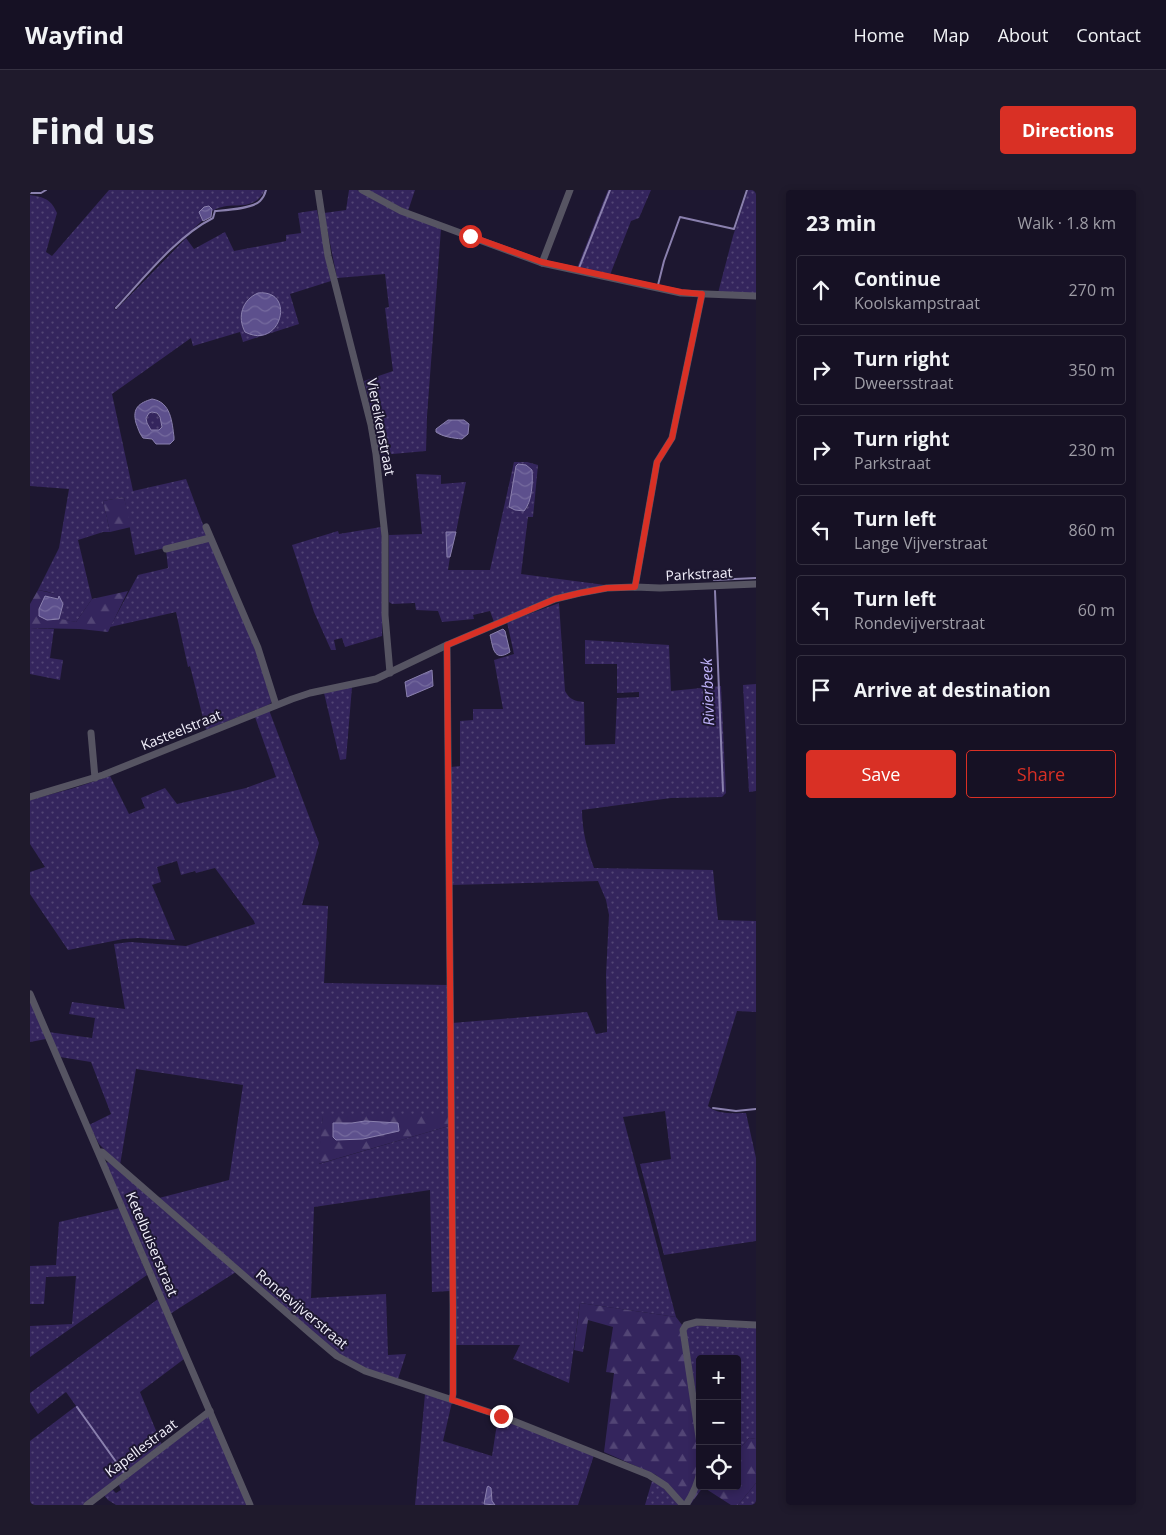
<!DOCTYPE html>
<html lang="en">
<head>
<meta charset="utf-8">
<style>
	:root { --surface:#161124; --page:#1f1a2c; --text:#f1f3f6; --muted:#9e9da6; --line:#353141; --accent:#d93025 }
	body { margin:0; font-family:"Open Sans",sans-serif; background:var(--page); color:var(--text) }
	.controls { position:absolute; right:15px; bottom:15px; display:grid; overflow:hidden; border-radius:5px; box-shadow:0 2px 8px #0003 }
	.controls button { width:45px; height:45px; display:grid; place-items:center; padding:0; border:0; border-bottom:1px solid var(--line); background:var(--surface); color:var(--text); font:25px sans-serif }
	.stop { position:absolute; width:15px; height:15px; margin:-11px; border:4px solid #d93025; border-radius:50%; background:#fff }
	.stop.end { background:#d93025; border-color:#fff; box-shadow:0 1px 5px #0008 }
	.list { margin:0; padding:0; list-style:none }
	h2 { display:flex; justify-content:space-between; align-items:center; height:65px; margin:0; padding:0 20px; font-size:21px }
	h2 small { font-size:16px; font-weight:400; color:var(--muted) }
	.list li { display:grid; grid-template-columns:32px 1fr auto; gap:15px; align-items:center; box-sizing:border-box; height:70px; margin:0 10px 10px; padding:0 10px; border:1px solid var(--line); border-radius:5px }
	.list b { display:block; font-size:19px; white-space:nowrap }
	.list p { margin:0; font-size:16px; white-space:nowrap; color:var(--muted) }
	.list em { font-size:16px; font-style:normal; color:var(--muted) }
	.actions { display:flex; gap:10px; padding:15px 20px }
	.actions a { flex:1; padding:11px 0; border:1px solid var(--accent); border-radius:5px; text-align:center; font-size:18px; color:var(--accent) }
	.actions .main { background:var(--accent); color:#fff }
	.icon { flex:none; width:28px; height:28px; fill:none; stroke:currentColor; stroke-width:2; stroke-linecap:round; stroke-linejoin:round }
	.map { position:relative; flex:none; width:726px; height:1315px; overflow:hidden; border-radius:5px }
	header { display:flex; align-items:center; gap:30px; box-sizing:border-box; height:70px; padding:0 25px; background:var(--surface); border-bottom:1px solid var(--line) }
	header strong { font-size:24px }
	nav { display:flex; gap:28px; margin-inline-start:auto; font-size:18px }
	.intro { display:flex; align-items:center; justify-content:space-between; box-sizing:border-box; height:120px; padding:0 30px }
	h1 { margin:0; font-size:35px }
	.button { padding:12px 22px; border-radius:5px; background:var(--accent); color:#fff; font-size:18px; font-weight:700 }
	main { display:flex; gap:30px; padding:0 30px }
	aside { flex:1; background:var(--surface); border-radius:5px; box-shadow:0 2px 8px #0003 }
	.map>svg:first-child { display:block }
	.grass { fill:url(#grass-dots); fill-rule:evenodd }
	.forest { fill:url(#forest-firs) }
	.water { fill:url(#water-waves); stroke:#8a80ae; fill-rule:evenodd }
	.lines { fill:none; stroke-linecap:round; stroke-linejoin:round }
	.stream { stroke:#8a80ae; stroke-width:2 }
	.street { stroke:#565462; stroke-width:7 }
	.route { stroke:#d93025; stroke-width:6 }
	.labels { text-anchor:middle; stroke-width:4; stroke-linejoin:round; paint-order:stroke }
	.street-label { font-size:14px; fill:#f3f1fc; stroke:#1d1730 }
	.water-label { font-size:15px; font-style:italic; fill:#c2b5fd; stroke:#1d1730 }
</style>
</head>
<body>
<header>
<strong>Wayfind</strong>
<nav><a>Home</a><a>Map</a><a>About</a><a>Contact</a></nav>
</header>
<div class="intro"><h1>Find us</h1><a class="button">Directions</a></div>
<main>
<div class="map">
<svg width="726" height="1315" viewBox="0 0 726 1315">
	<defs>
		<pattern id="grass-dots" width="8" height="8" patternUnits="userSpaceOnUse" patternTransform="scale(1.25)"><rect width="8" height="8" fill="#34255d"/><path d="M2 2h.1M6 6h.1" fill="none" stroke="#524575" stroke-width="1.8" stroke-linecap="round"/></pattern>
		<pattern id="forest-firs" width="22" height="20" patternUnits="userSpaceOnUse" patternTransform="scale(1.25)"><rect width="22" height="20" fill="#34255d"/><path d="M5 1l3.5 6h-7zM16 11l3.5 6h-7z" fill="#524575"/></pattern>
		<pattern id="water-waves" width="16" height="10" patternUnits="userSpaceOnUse" patternTransform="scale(1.25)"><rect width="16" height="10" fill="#5d508d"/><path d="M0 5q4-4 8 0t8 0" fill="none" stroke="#756a9e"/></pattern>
	</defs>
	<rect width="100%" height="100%" fill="#1d1730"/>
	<g class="grass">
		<path d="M79,0h156c-13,25 -34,9 -52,21l-3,-2 -7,11 -42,38 -47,50 2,2 70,-72 8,11 31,-17 9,19 52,-10v-6l15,-2 -3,-20 19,-3 14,71 -41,13 9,30 -56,18 -3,-10 -47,14 -2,-8 -79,56 21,97 53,-12 22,59 -73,17 -11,-58 -21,4 7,31h-7l-25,8 14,59 -16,23 -17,-3c6,-24 1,-25 -21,-29l21,-42 10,-59 -39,-3v-291c14,2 21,4 27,18l-11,39 6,4zM248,111l-20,35 -8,-1z"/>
		<path d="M319,0h8l84,39 -14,187 -1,35 -45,4 -2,-2 -5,-31 -10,-41 29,-10 -8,-63 4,-1 -4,-33 -48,4 -13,-65 22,-3z"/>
		<path d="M338,0h47l-7,21z"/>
		<path d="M578,0h43l-12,28 -8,3 -21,54 -33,-7z"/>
		<path d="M718,0h8v103h-38l15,-57z"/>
		<path d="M124,222c6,3 9,11 7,17 -10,5 -14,-2 -15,-11l3,-5z"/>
		<path d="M484,272h13l11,3 -5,52h-5l-7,57 84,11 -30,6 -81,31 -4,-11 -17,4 1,4 -32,3 -4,-11 -22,-1 -1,-7 -23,1 -3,-2v-67l33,-1 -6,-60 25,1v9l25,-2 -10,50 -10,1 1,24h3l-2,13h42zM502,293l-4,23 -4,5 -9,-1z"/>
		<path d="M351,337l2,26 -1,83 -37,11 -3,-9 -8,2 2,10h-5l-17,-38 -22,-67 46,-14 1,3z"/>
		<path d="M178,351l3,2 44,102 17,55 -1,3 -3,2 -62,25 -16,-64 -2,1 -12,-55 -66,15 28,-52 30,-7 -2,-18z"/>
		<path d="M529,413l6,88c5,9 10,10 19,11l1,43 30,-1 2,-46 22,-1v-5l-22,1v-29h-32v-24l84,5 2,46 50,-5 5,107 -4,4 -51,1 -89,12c0,20 5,39 12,58l119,2 5,50 38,1v91l-19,-1 -29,95c9,9 27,7 38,7l10,45v83l-92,14 -24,-91 31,-5 -6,-48 -42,6 53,200 -96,-14 -11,80 -56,-24 7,-14h-64l-4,-322 135,-11 9,22 11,-2 -1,-57 3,-60 -3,-15 -8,-19 -147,4v-118l9,-1v-45l13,-1v-11h30l-9,-49 20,-6 -7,-32z"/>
		<path d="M0,438l24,1 -4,29 13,2 -3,20 -30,-6z"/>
		<path d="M726,494v107l-7,1 -6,-107z"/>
		<path d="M322,497l-6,72 -6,1 -16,-67z"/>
		<path d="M239,520l50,133 -17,62 26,1 -4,77 124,2 1,131h-126l-4,48 130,-38 1,165 -18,1 -2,-102 -116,17 -3,91 75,-4 2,61 18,-1 -8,25 -32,-10 -19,-9 -24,-18 -164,-144 70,-18 14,-95 -107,-16 -16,96 -21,-21 -10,-19 22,-11 -20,-52 -31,-5 -12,-25 44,6 3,-20 -26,-4 3,-12 53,7 -11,-65 16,-2 56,4 69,-22 -1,-3 -39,-53 -19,5 -1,-2 -14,4 -4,-14 -20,6 4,15 -9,3 23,55 -36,-2 -16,1 -55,11 -38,-56v-22l15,-5 -15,-23v-44l44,-12 36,-12 19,38 16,-6 -4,-10 24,-10 12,16 69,-16 30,-11 -21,-60z"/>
		<path d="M0,811l16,38 -16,3z"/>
		<path d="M79,972l127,110 -66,42 -65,-151z"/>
		<path d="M90,1018l27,67 -117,82v-31l42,-2 4,-48 -30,1 -2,27h-14v-38l26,-1 3,-43z"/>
		<path d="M128,1109l26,60 -44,33 22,53 -77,60h-55v-64l46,-35 -10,-14 -28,22 -8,-12v-9z"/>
		<path d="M661,1135l65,3v111l-7,-1 -12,14v-93h-37v64l-14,-93z"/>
		<path d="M395,1204l27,8 -9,39 49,15 6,-39 96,38 -16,50h-163z"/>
		<path d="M178,1226l41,89h-133l-8,-5 -5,-6 8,-6 5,5 5,-3 -3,-7z"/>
		<path d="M622,1291l10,6 18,18h-35z"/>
		<path d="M726,1293v22h-18z"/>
	</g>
	<g class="forest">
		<path d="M94,307l7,30 -21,5 -7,-31z"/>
		<path d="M8,400l18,4 3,2 -1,3 -12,-3 1,24 14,-1 15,3 16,-23 36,-8 -20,41 -28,-3 -50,-1v-24z"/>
		<path d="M293,925l126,1v10l-131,38z"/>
		<path d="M550,1113l96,14 10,13 14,93v63h37v-34l12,-14 7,1v44l-18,22h-7l-28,-18 -13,18h-3l-31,-30 -52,-23 10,-79 -8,-1 7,-45 -25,-7 -5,32 -9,-2z"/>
	</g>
	<g class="water">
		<path d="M179,16l3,3 -1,8 -8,4 -4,-9 5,-5z"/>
		<path d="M228,103c39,-4 23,58 -13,39 -8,-15 -3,-32 13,-39z"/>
		<path d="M122,209c19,3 20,23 22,38v3l-4,4h-14l-4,-5 -9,-1c-4,-5 -5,-10 -7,-15 -4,-15 3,-20 16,-24zM122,222l5,1 3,4 2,10 -3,3h-8l-4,-7 -1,-5 3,-5z"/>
		<path d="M418,230h16l5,4 -1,10 -6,5c-9,-1 -19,-2 -26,-7v-3z"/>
		<path d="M488,274l8,1 6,5c1,12 0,32 -8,41l-9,-1 -6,-3 7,-41z"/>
		<path d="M416,342h10l-6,25h-3z"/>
		<path d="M15,406l13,3 1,-3 4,8 -4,15 -12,1 -8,-4v-7z"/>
		<path d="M473,439l2,2 5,21c-17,11 -17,-6 -20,-17z"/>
		<path d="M402,480l1,16 -26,11 -2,-15z"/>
		<path d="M335,931l33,2 1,7v1l-36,8 -27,1 -3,-3v-14h19z"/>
		<path d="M458,1296l3,2 1,13 3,4 -11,-1 3,-16z"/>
	</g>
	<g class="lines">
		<g class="stream">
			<path d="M0,3h11l5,-3"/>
			<path d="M549,78l31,-78"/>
			<path d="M627,95h1l6,-24 16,-44 54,12 13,-39"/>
			<path d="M86,118c28,-30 61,-72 97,-90l2,-7c12,-1 37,-2 45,-10 3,-3 5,-7 6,-11"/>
			<path d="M684,390l42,-2"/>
			<path d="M685,401l8,200"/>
			<path d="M683,918l23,3 20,-2"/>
			<path d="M47,1217l47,66"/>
		</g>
		<g class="street">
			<path d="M288,0l10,66 43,169 5,29 9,82v79l5,58"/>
			<path d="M332,0l39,21 141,52 139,30 75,3"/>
			<path d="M512,73l28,-73"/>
			<path d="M176,337l52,121 18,57"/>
			<path d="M136,359l44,-11"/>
			<path d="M605,397l22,-125 15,-24 30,-144"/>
			<path d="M417,455l6,662v87l-1,6"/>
			<path d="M61,543l4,45"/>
			<path d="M0,607l73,-22 189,-76 18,-6 66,-14 71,-34 108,-46 25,-6 27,-5 28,-1 25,1 96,-4"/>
			<path d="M0,804l220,511"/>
			<path d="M69,962h3l209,182 26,22 28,15 136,45 148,59 17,11 17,19"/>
			<path d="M670,1254l-17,-114 3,-5 11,-3 59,3"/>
			<path d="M57,1315l123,-94"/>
			<path d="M656,1315c7,-11 12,-21 14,-34"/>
		</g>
	</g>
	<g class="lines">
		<path class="route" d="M440,46l72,26 139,30 21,2 -30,144 -15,24 -22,125 -28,1 -27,5 -25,6 -108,46 6,661v88l-1,6 49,16"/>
	</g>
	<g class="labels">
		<g class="street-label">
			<text transform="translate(351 237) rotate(79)" y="5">Viereikenstraat</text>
			<text transform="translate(669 384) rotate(-3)" y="5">Parkstraat</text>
			<text transform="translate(151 540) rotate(-22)" y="5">Kasteelstraat</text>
			<text transform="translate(122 1054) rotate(67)" y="5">Ketelbuiserstraat</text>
			<text transform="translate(272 1119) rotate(40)" y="5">Rondevijverstraat</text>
			<text transform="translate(111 1258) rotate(-37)" y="5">Kapellestraat</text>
		</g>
		<g class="water-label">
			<text transform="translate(678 502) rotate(-92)" y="5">Rivierbeek</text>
		</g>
	</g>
</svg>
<div class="controls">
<button>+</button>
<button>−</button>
<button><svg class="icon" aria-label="locate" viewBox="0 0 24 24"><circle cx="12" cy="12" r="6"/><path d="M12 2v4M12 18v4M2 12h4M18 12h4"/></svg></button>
</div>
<div class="stop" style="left:440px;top:46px"></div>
<div class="stop end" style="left:471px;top:1226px"></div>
</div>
<aside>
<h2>23 min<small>Walk · 1.8 km</small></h2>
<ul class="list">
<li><svg class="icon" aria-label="ahead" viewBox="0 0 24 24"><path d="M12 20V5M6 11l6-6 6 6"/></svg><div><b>Continue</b><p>Koolskampstraat</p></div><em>270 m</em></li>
<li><svg class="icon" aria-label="right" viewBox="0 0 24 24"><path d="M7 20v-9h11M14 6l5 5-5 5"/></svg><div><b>Turn right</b><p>Dweersstraat</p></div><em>350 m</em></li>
<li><svg class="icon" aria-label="right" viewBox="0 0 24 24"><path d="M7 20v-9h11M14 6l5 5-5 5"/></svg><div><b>Turn right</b><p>Parkstraat</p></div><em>230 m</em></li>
<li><svg class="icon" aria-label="left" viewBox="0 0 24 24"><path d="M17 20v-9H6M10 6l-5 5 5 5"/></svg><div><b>Turn left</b><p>Lange Vijverstraat</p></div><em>860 m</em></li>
<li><svg class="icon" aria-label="left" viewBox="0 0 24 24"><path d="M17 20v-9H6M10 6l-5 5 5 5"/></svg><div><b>Turn left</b><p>Rondevijverstraat</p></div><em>60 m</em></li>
<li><svg class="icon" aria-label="arrive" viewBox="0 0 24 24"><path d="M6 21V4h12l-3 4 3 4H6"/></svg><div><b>Arrive at destination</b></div></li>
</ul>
<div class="actions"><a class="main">Save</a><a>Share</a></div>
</aside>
</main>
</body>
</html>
